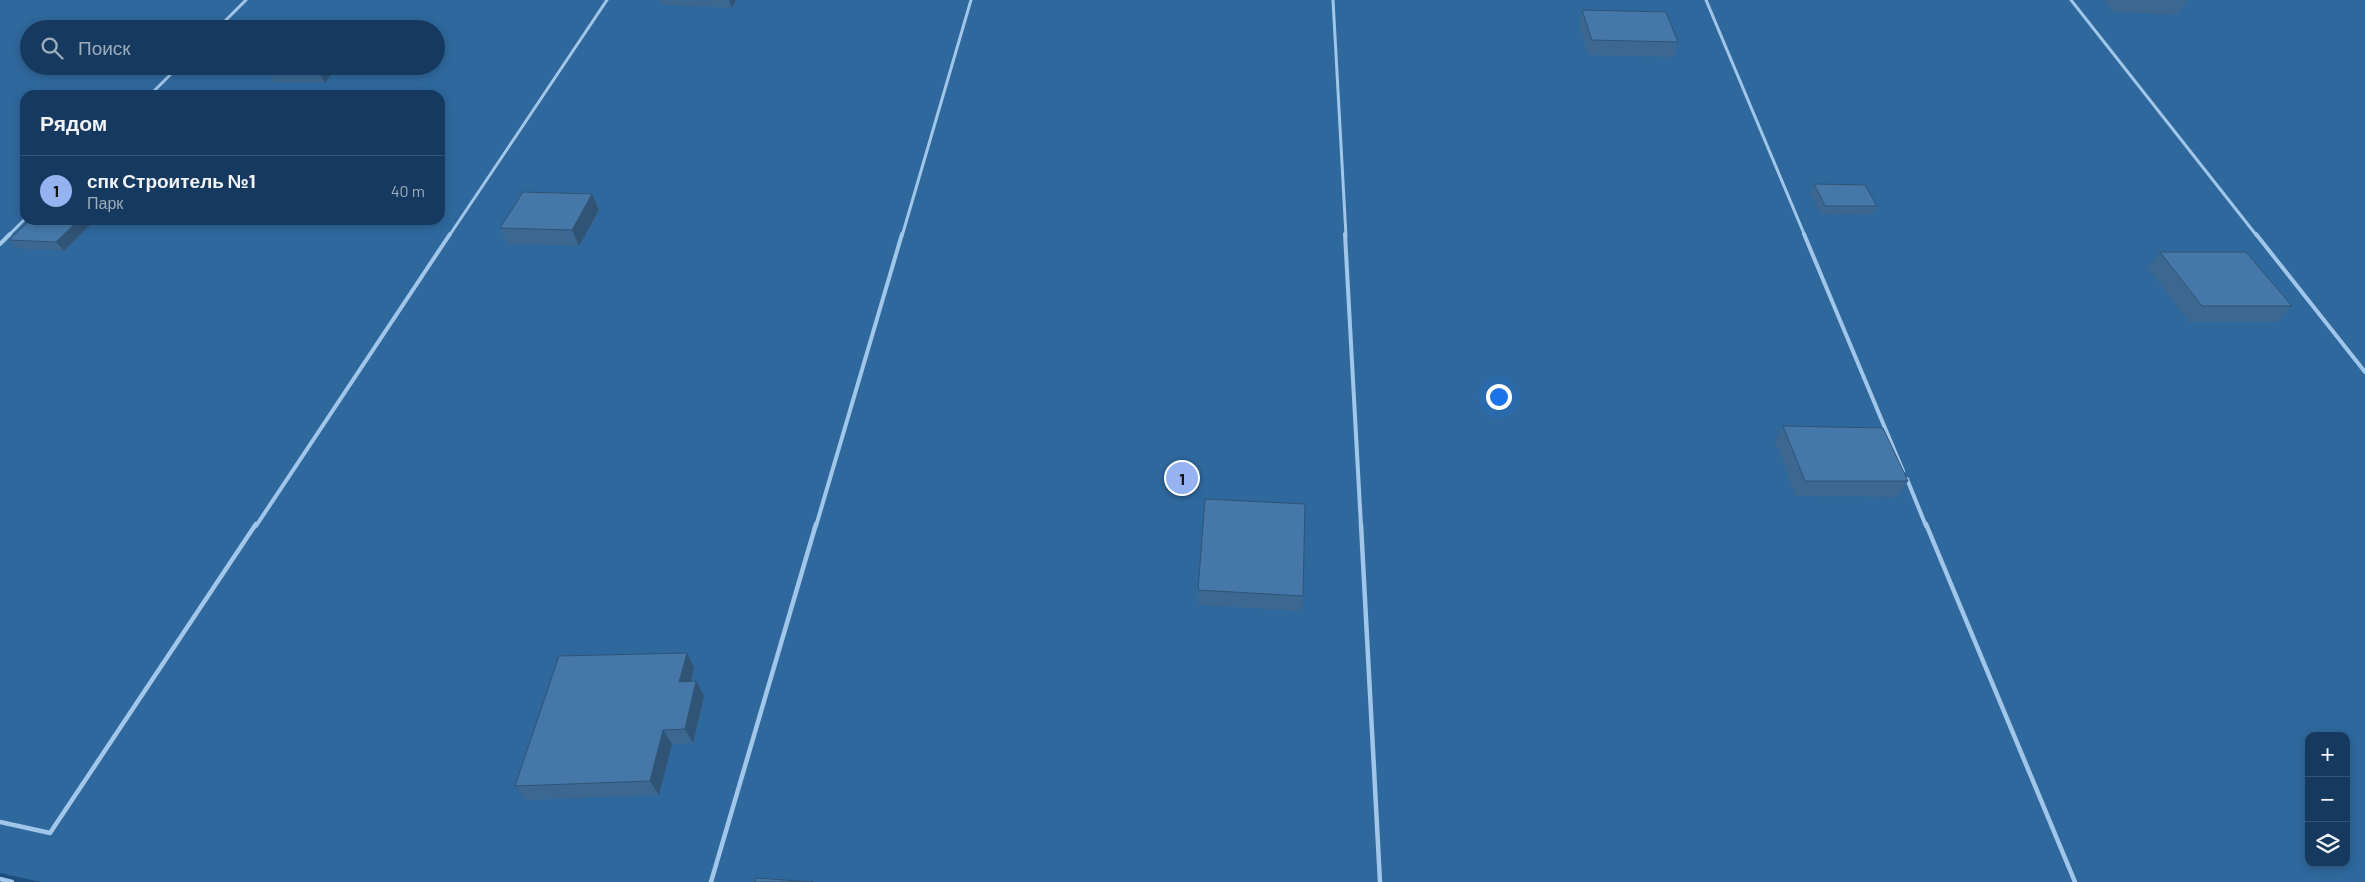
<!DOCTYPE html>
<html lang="ru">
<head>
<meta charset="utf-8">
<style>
	:root { --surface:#163a5f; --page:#234568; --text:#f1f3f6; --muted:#9eadbd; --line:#355474; --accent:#95b2f1 }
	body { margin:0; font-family:Barlow,sans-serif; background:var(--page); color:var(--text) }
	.controls { position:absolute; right:15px; bottom:15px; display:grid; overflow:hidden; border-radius:10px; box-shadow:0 2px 8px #0003 }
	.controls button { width:45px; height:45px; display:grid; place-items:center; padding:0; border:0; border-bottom:1px solid var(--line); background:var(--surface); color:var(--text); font:25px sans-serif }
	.you { position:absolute; left:1498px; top:396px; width:18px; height:18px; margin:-12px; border:4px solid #fff; border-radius:50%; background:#1a73e8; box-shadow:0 0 0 8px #1a73e833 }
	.badge { display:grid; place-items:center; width:32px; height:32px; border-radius:50%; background:var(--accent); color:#111; font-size:16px; font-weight:700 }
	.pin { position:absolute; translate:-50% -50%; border:2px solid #fff; box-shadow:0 1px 5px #0006 }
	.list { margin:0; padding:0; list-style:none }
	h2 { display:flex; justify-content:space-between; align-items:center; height:65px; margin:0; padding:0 20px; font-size:21px }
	h2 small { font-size:16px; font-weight:400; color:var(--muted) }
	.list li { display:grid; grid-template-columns:32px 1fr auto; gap:15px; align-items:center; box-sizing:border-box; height:70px; padding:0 20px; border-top:1px solid var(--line) }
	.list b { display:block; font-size:19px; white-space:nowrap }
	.list p { margin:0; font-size:16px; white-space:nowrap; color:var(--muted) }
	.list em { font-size:16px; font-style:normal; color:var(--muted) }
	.icon { flex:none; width:28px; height:28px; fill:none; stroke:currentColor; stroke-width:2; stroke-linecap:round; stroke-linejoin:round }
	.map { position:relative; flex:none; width:2365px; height:882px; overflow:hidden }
	.search { position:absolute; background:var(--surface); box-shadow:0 2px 8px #0003; left:20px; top:20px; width:425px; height:55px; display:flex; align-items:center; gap:12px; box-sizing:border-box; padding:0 18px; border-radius:28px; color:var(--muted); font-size:19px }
	.panel { position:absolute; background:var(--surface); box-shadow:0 2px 8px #0003; left:20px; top:90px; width:425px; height:135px; border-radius:15px }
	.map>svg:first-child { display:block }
	.green { fill:#2f689d; fill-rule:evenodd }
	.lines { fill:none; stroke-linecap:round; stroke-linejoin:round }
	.service-far2 { stroke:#a0c6e9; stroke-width:3 }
	.service-far1 { stroke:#a0c6e9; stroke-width:4 }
	.service { stroke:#a0c6e9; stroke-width:4.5 }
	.wall { fill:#3b6790 }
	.shaded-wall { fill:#305476 }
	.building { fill:#4578a8; stroke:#305476 }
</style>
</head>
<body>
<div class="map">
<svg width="2365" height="882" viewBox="0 0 2365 882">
	<rect width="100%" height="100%" fill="#1d4e7f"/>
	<path class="green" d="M0,0h2365v882h-2324l-41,-9zM29,29h407v37h-407zM25,95h415v125h-415zM2309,736h37v127h-37z"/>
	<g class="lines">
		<g class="service-far2">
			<path d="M1333,0l13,236"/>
			<path d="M1706,0l99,236"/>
			<path d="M2071,0l186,236"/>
			<path d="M217,29l29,-29"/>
			<path d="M150,95l29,-29"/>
			<path d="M8,236l17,-17"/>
			<path d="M449,236l158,-236"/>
			<path d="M902,236l69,-236"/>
		</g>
		<g class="service-far1">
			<path d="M1345,234l16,292"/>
			<path d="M1804,234l99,237"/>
			<path d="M2256,234l109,138"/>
			<path d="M0,244l10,-10"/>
			<path d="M1907,479l19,47"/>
			<path d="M256,526l194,-292"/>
			<path d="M816,526l86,-292"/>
		</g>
		<g class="service">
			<path d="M1361,524l19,358"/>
			<path d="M1926,524l149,358"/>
			<path d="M0,822l50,11 206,-309"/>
			<path d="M0,879l12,3"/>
			<path d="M711,882l105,-358"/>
		</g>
	</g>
	<g class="wall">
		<path d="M661,0h75l-4,8 -69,-3z"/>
		<path d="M2104,0h83l-9,15 -65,-3z"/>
		<path d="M1582,10l96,32 -5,15 -85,-2 -9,-30z"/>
		<path d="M276,66h62l-13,17h-51l-5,-9z"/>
		<path d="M1814,184l63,22 -4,9 -52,-1 -11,-21z"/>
		<path d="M592,194l7,16 -20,36 -71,-2 -8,-16z"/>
		<path d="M92,223l-28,28 -48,-3 -7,-8z"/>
		<path d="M2160,252l132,54 -14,16h-89l-41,-54z"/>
		<path d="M1783,426l125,55 -10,16 -102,-1 -21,-54z"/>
		<path d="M1198,590l105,6 -1,15 -104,-6z"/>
		<path d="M687,653l7,15 -3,13h5l8,15 -11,47 -21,1 -13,51 -133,5 -11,-14z"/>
	</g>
	<g class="shaded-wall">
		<path d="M729,0h7l-4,8z"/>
		<path d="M327,66h11l-13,17 -5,-9z"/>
		<path d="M592,194l7,16 -20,36 -7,-16z"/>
		<path d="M79,220h11l2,3 -28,28 -8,-9z"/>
		<path d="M687,653l7,15 -7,29 -8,-15z"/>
		<path d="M696,681l8,15 -11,47 -8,-14z"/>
		<path d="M663,730l9,14 -13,51 -9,-14z"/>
	</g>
	<g class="building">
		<path d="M1582,10l84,2 12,30 -86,-2z"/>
		<path d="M276,66h51l-7,8h-51z"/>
		<path d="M1814,184l51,1 12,21h-52z"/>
		<path d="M523,192l69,2 -20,36 -72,-2z"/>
		<path d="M30,220h49l-23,22 -47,-2z"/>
		<path d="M2160,252h86l46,54h-90z"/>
		<path d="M1783,426l100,2 25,53h-103z"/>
		<path d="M1205,499l100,5 -2,92 -105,-6z"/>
		<path d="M687,653l-8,29 17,-1 -11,48 -22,1 -13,51 -135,5 44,-130z"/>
		<path d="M756,878l57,4h-58z"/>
	</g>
</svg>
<div class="controls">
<button>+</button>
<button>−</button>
<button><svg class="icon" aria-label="layers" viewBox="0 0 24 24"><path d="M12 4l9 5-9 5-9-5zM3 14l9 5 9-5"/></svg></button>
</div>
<div class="you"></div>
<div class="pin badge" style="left:1182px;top:478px">1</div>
<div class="search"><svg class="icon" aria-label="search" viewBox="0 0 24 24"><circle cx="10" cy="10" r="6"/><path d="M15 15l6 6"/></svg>Поиск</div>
<section class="panel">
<h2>Рядом<small></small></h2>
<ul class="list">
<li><span class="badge">1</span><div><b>спк Строитель №1</b><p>Парк</p></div><em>40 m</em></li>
</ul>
</section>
</div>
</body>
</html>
